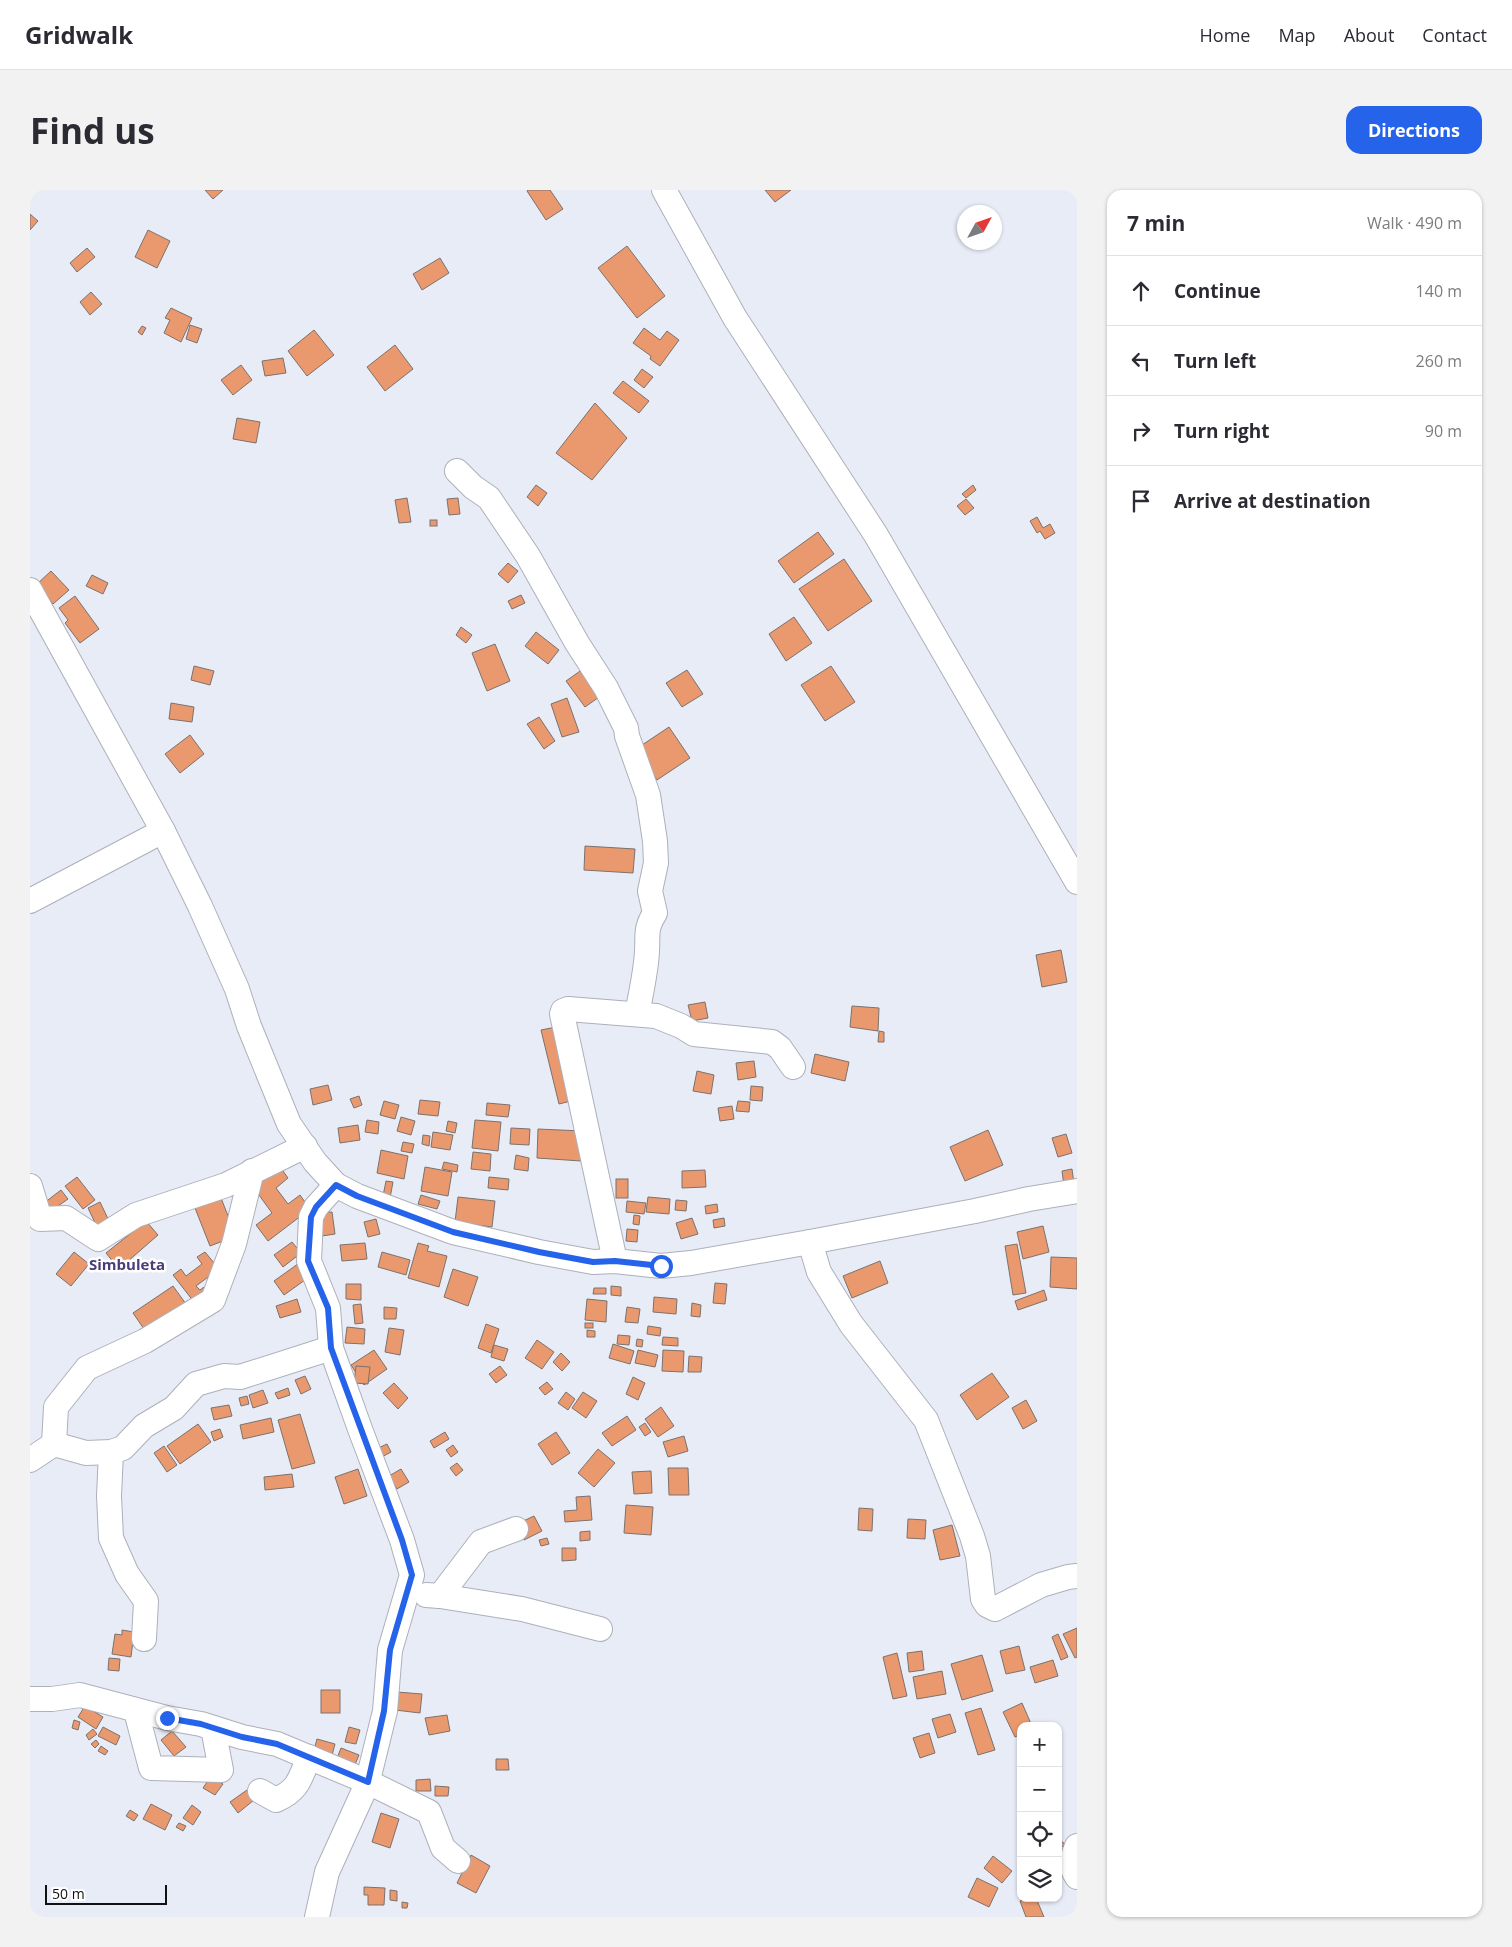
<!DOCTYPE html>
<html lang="en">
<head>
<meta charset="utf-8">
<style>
	:root { --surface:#fff; --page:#f2f2f3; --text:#2b2b33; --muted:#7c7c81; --line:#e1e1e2; --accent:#2563eb }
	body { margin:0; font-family:"Open Sans",sans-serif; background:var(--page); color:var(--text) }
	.controls { position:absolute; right:15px; bottom:15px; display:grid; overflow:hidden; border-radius:10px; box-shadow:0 1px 4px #0004 }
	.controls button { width:45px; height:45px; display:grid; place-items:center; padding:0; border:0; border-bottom:1px solid var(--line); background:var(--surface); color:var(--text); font:25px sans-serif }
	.compass { position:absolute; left:927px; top:15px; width:45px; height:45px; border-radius:50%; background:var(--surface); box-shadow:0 1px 4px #0004; rotate:50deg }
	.scale { position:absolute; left:15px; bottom:12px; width:122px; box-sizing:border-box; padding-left:5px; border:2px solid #111216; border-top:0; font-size:14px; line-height:18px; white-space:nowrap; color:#111216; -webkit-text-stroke:4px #fff; paint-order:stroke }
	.stop { position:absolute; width:15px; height:15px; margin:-11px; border:4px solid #2563eb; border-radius:50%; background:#fff }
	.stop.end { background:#2563eb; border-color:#fff; box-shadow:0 1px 5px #0008 }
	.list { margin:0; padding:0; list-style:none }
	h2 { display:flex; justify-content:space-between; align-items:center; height:65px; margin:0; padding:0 20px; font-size:21px }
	h2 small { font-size:16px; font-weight:400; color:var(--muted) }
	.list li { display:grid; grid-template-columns:32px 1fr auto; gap:15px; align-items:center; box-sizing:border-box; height:70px; padding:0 20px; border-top:1px solid var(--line) }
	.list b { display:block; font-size:19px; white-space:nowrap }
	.list em { font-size:16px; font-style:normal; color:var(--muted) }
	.icon { flex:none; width:28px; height:28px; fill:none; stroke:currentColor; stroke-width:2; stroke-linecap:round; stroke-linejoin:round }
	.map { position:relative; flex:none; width:1047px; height:1727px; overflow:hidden; border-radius:15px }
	header { display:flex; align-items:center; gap:30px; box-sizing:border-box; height:70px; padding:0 25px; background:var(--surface); border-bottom:1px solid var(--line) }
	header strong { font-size:24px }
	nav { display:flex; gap:28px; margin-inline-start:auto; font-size:18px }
	.intro { display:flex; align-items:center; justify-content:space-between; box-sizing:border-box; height:120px; padding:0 30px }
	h1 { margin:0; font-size:35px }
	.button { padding:12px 22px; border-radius:15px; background:var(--accent); color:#fff; font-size:18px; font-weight:700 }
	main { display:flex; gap:30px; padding:0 30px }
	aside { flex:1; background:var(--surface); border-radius:15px; box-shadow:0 1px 4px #0004 }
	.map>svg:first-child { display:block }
	.building { fill:#ea996e; stroke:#7c716c }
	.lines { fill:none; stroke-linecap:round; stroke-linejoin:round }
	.minor-casing { stroke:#adb0ba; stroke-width:26 }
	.minor { stroke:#fff; stroke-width:24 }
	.route { stroke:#2563eb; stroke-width:6 }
	.labels { text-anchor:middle; stroke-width:5; stroke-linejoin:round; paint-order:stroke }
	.quarter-label { font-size:15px; font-weight:bold; fill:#483d7a; stroke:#fff }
</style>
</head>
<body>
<header>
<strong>Gridwalk</strong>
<nav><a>Home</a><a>Map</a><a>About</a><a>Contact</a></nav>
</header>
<div class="intro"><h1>Find us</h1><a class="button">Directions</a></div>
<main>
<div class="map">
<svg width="1047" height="1727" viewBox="0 0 1047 1727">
	<rect width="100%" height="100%" fill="#e8ecf7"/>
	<g class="building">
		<path d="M175,0h18l-10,9z"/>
		<path d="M498,0h22l13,19 -17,11 -19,-29z"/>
		<path d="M735,0h26l-16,12z"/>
		<path d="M0,24l8,7 -8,9z"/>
		<path d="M118,40l22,11 -13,27 -22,-11z"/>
		<path d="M597,56l38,50 -28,22 -39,-50z"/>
		<path d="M57,58l8,9 -18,15 -7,-9z"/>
		<path d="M410,68l9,15 -27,17 -9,-16z"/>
		<path d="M61,102l11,12 -12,11 -10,-13z"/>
		<path d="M141,118l21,10 -11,24 -17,-9 6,-13 -5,-2z"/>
		<path d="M160,135l12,4 -5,14 -11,-4z"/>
		<path d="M112,136l4,2 -4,7 -4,-3z"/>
		<path d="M614,138l16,12 7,-9 12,9 -19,26 -10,-7 1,-3 -18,-13z"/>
		<path d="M284,140l20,25 -27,21 -19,-25z"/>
		<path d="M365,155l18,24 -28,22 -18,-24z"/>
		<path d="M253,168l3,15 -21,3 -3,-15z"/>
		<path d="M211,175l11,15 -19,15 -12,-15z"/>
		<path d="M612,179l11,8 -9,11 -10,-8z"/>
		<path d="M593,191l26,20 -10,12 -26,-20z"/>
		<path d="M565,213l32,35 -35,42 -36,-27z"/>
		<path d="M207,228l23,4 -4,21 -23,-4z"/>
		<path d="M506,295l11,8 -9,13 -11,-9z"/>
		<path d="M943,295l3,5 -10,8 -4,-4z"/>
		<path d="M377,308l4,24 -12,1 -4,-23z"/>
		<path d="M428,308l2,16 -11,1 -2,-16z"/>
		<path d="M936,309l8,9 -9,7 -8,-9z"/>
		<path d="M1007,327l6,11 7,-4 5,9 -10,6 -5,-8 -3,2 -7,-12z"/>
		<rect x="400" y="330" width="7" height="6"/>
		<path d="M788,342l16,22 -40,29 -16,-22z"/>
		<path d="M814,369l28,42 -44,30 -29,-42z"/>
		<path d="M478,373l10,8 -10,12 -10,-9z"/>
		<path d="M21,381l18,19 -16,14 -17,-19z"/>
		<path d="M62,385l16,8 -5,11 -17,-8z"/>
		<path d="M491,405l4,8 -13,6 -4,-8z"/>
		<path d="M45,406l24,33 -19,14 -15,-20 3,-3 -9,-12z"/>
		<path d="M764,427l18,26 -26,18 -17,-27z"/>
		<path d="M431,437l11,8 -6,8 -10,-8z"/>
		<path d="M506,442l23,18 -11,14 -23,-18z"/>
		<path d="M465,454l15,37 -23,10 -15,-38z"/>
		<path d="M164,476l20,5 -4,14 -19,-5z"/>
		<path d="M801,476l24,36 -30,19 -24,-36z"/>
		<path d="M553,479l19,26 -17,12 -19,-26z"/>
		<path d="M657,480l16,24 -21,13 -16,-24z"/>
		<path d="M537,508l12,34 -17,5 -11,-33z"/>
		<path d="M141,513l23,4 -2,15 -23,-3z"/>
		<path d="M509,527l16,24 -11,8 -17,-25z"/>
		<path d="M639,537l21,31 -33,22 -21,-31z"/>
		<path d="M160,545l14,19 -24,19 -15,-19z"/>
		<path d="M555,656l50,3 -2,24 -49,-3z"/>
		<path d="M1031,760l6,32 -25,5 -6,-32z"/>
		<path d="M675,812l3,16 -16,3 -4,-16z"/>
		<path d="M822,816l27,2 -1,23 -28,-4z"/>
		<path d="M531,836l18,73 -20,5 -18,-74z"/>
		<path d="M849,841l5,1v10h-6z"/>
		<path d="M785,864l34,8 -4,19 -34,-8z"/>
		<path d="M724,871l2,16 -18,3 -2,-17z"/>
		<path d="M667,881l17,4 -3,19 -18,-3z"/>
		<path d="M298,895l4,15 -19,5 -3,-16z"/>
		<path d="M721,896l12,1 -1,14 -12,-1z"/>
		<path d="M329,906l3,9 -8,3 -4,-9z"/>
		<path d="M390,910l20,2 -2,14 -20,-2z"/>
		<path d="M354,911l15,4 -4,14 -15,-4z"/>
		<path d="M708,911l12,1 -1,10 -13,-1z"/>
		<path d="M457,913l23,2 -2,12 -22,-2z"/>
		<path d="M702,916l2,13 -14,2 -2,-13z"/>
		<path d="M371,927l14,4 -4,14 -14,-4z"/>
		<path d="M337,930l12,2 -1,12 -13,-2z"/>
		<path d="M445,930l26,2 -3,29 -26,-3z"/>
		<path d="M418,931l9,2 -2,10 -9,-2z"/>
		<path d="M328,935l2,15 -20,3 -2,-15z"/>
		<path d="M481,938l19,1 -1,16 -19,-1z"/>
		<path d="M508,939l44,2 -1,30 -44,-3z"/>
		<path d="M958,940l15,35 -38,16 -15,-34z"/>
		<path d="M403,942l20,3 -3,15 -19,-3z"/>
		<path d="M1036,944l6,19 -14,4 -6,-19z"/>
		<path d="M393,945l7,1 -1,10 -7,-2z"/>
		<path d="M373,952l11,2 -2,9 -11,-2z"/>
		<path d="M351,960l27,6 -4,23 -27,-6z"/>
		<path d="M443,962l18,2 -1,17 -19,-2z"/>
		<path d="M486,965l13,3 -1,13 -14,-2z"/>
		<path d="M414,972l14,3 -1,7 -15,-3z"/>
		<path d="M248,974l10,14 -12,10 12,16 12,-9 10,14 -42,32 -12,-16 16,-12 -21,-29z"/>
		<path d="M395,977l27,5 -4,24 -27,-5z"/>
		<path d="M1042,979l2,15 -10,2 -2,-15z"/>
		<path d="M675,980l1,17 -24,1v-17z"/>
		<path d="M47,987l18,23 -12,9 -18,-23z"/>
		<path d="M459,987l20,2 -1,11 -20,-2z"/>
		<rect x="586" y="989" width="12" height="19"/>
		<path d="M356,991l7,1 -3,16 -7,-2z"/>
		<path d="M31,1000l7,9 -17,12 -7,-8z"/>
		<path d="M189,1003l17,43 -26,10 -17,-43z"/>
		<path d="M391,1005l19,6 -3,8 -19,-5z"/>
		<path d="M428,1007l37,4 -3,26 -37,-5z"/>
		<path d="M618,1007l22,2 -1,15 -23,-2z"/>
		<path d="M646,1010l11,1 -1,10 -11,-1z"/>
		<path d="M597,1011l19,2 -2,11 -18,-2z"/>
		<path d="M70,1012l11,23 -12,6 -11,-23z"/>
		<path d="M687,1014l1,8 -12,2 -1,-8z"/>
		<path d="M302,1022l3,22 -13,2 -4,-23z"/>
		<path d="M604,1025l6,1 -1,9 -6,-1z"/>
		<path d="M662,1028l6,16 -17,5 -5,-16z"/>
		<path d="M694,1028l1,8 -11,2 -1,-8z"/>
		<path d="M346,1029l4,15 -12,3 -4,-15z"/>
		<path d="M116,1031l12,14 -39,34 -13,-16z"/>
		<path d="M1013,1036l6,26 -26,7 -6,-27z"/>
		<path d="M597,1039l11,1 -1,12 -11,-1z"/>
		<path d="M262,1052l9,11 -18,14 -9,-12z"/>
		<path d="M335,1053l2,16 -25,2 -2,-16z"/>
		<path d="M388,1053l11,3 -2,5 20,5 -8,31 -31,-9z"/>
		<path d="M987,1054l9,49 -13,2 -8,-49z"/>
		<path d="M44,1062l15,12 -18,22 -15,-12z"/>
		<path d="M175,1062l14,17 -23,17 4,4 4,-3 4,5 -14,10 -21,-27 8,-6 5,7 16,-12 -5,-7z"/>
		<path d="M352,1062l28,8 -4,15 -28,-8z"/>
		<path d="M1021,1067l26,1v31l-27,-2z"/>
		<path d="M272,1071l10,14 -28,20 -10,-14z"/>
		<path d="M850,1071l8,22 -36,15 -9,-22z"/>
		<path d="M423,1079l25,8 -10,29 -24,-9z"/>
		<path d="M685,1093l12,1 -2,20 -12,-1z"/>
		<path d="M316,1094h15v16l-15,-1z"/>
		<path d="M143,1096l13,18 -40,28 -13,-19z"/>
		<path d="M581,1096l10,1v9l-10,-1z"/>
		<path d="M564,1098h12v6h-13z"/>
		<path d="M1014,1100l3,10 -29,10 -3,-9z"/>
		<path d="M624,1107l23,2 -1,15 -23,-2z"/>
		<path d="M267,1109l4,13 -21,6 -4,-12z"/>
		<path d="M557,1109l20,2 -1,21 -21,-2z"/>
		<path d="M662,1113l9,2 -1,12 -9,-1z"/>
		<path d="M331,1114l2,19 -8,1 -2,-19z"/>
		<path d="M354,1117l13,1 -1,11h-12z"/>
		<path d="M597,1117l13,2 -2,14 -13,-1z"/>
		<rect x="555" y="1133" width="8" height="5"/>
		<path d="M456,1134l13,5 -8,24 -13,-5z"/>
		<path d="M618,1136l13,2 -1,8 -13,-2z"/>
		<path d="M317,1137l18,2 -1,15 -19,-1z"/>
		<path d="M359,1138l15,2 -4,25 -15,-3z"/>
		<path d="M557,1140l8,1v6h-8z"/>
		<path d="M588,1145l12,1 -1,9 -12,-1z"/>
		<path d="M633,1147l15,1v8l-16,-1z"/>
		<path d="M607,1149l6,1 -1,7 -6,-1z"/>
		<path d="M507,1150l17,12 -12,17 -17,-11z"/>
		<path d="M583,1154l21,7 -4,13 -21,-6z"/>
		<path d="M464,1155l14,4 -4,12 -13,-4z"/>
		<path d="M344,1160l13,19 -23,16 -13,-20z"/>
		<path d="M608,1160l20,5 -3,12 -20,-4z"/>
		<path d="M633,1160l21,1 -1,21 -21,-1z"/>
		<path d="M531,1163l9,9 -8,9 -9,-9z"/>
		<path d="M659,1166l13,1 -1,15h-13z"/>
		<path d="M326,1176l14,1 -2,17 -14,-1z"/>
		<path d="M470,1176l7,9 -11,8 -7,-9z"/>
		<path d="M962,1183l17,24 -32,23 -17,-25z"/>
		<path d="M275,1186l6,13 -10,5 -6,-14z"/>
		<path d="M603,1187l12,6 -7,17 -12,-6z"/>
		<path d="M517,1192l6,7 -8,6 -6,-7z"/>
		<path d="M364,1193l14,15 -10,11 -15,-16z"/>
		<path d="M258,1198l2,7 -12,4 -3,-6z"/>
		<path d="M233,1200l5,13 -15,5 -4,-13z"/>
		<path d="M536,1202l9,7 -7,11 -10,-7z"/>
		<path d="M553,1202l14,9 -11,17 -14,-10z"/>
		<path d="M217,1206l2,8 -8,2 -2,-8z"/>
		<path d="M996,1210l11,21 -14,8 -11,-21z"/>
		<path d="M199,1215l3,11 -18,4 -3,-12z"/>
		<path d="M631,1217l13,19 -16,11 -13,-18z"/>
		<path d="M270,1224l15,49 -23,6 -14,-49z"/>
		<path d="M597,1226l9,14 -24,16 -10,-13z"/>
		<path d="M241,1228l3,14 -31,7 -3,-14z"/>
		<path d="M615,1233l6,9 -6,4 -6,-9z"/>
		<path d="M168,1234l13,18 -31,22 -13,-18z"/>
		<path d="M190,1239l3,8 -9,4 -3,-9z"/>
		<path d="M415,1242l4,7 -15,9 -4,-7z"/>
		<path d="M526,1242l14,21 -18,12 -14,-21z"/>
		<path d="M654,1246l4,15 -20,6 -5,-15z"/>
		<path d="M357,1254l4,8 -11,6 -4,-9z"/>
		<path d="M423,1255l5,7 -7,5 -5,-7z"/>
		<path d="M134,1256l13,19 -10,7 -13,-19z"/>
		<path d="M568,1259l17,14 -21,24 -16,-14z"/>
		<path d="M427,1273l6,7 -7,6 -6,-8z"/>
		<path d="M638,1278h20l1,27h-20z"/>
		<path d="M328,1279l9,27 -23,8 -9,-27z"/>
		<path d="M371,1279l8,13 -12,7 -8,-13z"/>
		<path d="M621,1281l1,22 -18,1 -2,-22z"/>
		<path d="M262,1284l2,13 -29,3 -1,-13z"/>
		<path d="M560,1306l2,24 -27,2 -1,-11 13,-1 -1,-13z"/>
		<path d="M596,1315l27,2 -2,28 -27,-2z"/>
		<path d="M829,1318l14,1 -1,22 -14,-1z"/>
		<path d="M504,1326l8,15 -18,9 -7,-16z"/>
		<path d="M878,1329l18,1 -1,19 -18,-1z"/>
		<path d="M922,1335l8,31 -20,4 -7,-30z"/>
		<path d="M560,1341v9l-10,1v-9z"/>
		<path d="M517,1348l2,6 -8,2 -2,-6z"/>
		<path d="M532,1358h14v12l-14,1z"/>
		<path d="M1047,1438v29l-2,1 -12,-24z"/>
		<path d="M92,1440l12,2 -3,25 -19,-3 3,-20 7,1z"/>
		<path d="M1028,1444l10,23 -7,3 -9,-23z"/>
		<path d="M989,1456l6,24 -19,4 -6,-23z"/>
		<path d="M892,1461l2,19 -15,2 -2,-19z"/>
		<path d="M867,1463l10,43 -14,3 -10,-42z"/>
		<path d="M952,1465l11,36 -31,9 -11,-36z"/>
		<path d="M79,1468l11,1 -1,12 -11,-1z"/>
		<path d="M1023,1470l5,16 -23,7 -5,-16z"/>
		<path d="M912,1481l4,23 -29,5 -4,-22z"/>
		<rect x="291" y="1500" width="19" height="23"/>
		<path d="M367,1502l25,2 -2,19 -25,-3z"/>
		<path d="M992,1513l10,23h-11v8l-6,3 -12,-25z"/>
		<path d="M55,1516l18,11 -7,12 -18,-12z"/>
		<path d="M951,1518l14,42 -17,5 -13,-42z"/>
		<path d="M920,1524l6,18 -18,6 -6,-19z"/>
		<path d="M417,1525l3,16 -21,4 -4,-17z"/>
		<path d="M44,1530l6,2 -2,8 -6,-2z"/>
		<path d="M73,1537l17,9 -4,9 -18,-9z"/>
		<path d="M319,1537l11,3 -4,14 -11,-2z"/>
		<path d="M63,1539l4,5 -8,6 -3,-5z"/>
		<path d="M142,1541l14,16 -12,9 -13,-16z"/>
		<path d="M899,1543l6,20 -15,5 -7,-20z"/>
		<path d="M287,1549l18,5 -4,15 -18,-5z"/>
		<path d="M66,1550l3,4 -4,4 -4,-4z"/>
		<path d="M71,1556l7,5 -3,4 -7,-4z"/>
		<path d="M311,1558l18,7 -5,12 -18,-6z"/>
		<path d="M466,1569h12l1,11h-13z"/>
		<path d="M181,1586l12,8 -8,11 -12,-7z"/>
		<path d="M400,1589l1,12h-15v-11z"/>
		<path d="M405,1596l14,1 -1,9h-13z"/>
		<path d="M217,1600l7,10 -16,13 -8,-11z"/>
		<path d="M121,1614l21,11 -7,15 -22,-11z"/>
		<path d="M162,1615l9,7 -8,13 -10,-7z"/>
		<path d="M100,1620l8,5 -4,6 -8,-5z"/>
		<path d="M351,1623l18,6 -9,29 -18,-6z"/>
		<path d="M149,1633l7,3 -3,5 -7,-4z"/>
		<path d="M1028,1649l7,5 -7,7z"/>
		<path d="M441,1665l19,11 -14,27 -19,-10z"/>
		<path d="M963,1666l19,15 -10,12 -18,-15z"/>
		<path d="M947,1688l21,10 -9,19 -21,-10z"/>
		<path d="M334,1697l21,1 -1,17h-16v-10h-4z"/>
		<path d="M360,1700l7,1v10l-7,-1z"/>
		<path d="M996,1708h10l8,19h-18l-6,-16z"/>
		<path d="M372,1712l6,1 -1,5h-5z"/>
	</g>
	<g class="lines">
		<g class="minor-casing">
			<g id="minor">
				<path d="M634,0l71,128 141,217 201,347"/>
				<path d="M427,281l16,16 16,11 39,58 49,87 29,45 20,40 1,8 21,59 7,46 1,22 -6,28 5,22c-10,16 -7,21 -8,38 -1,21 -6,42 -10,63"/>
				<path d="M0,400l133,241 37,75 37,83 12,37 40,98 26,38 21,23 21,11 96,36 86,20 54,10 22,-1 46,5 30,-3 119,-21 165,-31 54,-12 48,-8"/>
				<path d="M0,711l133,-70"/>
				<path d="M0,996l10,33 26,-1 32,21 38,-24 90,-30 79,-39"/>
				<path d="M780,1052l9,30 32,52 75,96 46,116 6,20 5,43 4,6 8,4 46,-24 27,-8 9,-1"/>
				<path d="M585,1071l-53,-247 1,-3 5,-2 88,7 25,10 13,8 78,8 8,6 13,19"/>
				<path d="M24,1254l2,-37 31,-39 58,-27 68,-41 21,-56 18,-73"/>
				<path d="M81,1262l-2,44 2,42 16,36 19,27 -2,38"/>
				<path d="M0,1270l24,-16 32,9 25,-1 12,-4 21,-22 30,-18 22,-24 28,-8 16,1 91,-29"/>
				<path d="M396,1405l14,1 41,-54 35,-13"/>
				<path d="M410,1406l82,13 78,20"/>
				<path d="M0,1509h22l28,-4 87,23 34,6 41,13 35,7 91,38 61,30 14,36 15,13"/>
				<path d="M106,1521l15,57 70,2 -8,-42"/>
				<path d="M230,1601l16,9c23,-10 24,-22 33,-43"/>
				<path d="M1047,1656c-5,12 -8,19 0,31"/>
				<path d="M287,1727l10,-45 40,-88 18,-73 5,-61 22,-75 -10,-35 -42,-111 -29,-81 -3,-40 -19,-47 2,-44 5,-10 20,-22"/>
			</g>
		</g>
		<use href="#minor" class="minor"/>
	</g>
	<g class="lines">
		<path class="route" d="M137,1528l34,6 41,13 35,7 91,38 16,-71 6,-61 22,-75 -10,-35 -71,-192 -3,-40 -20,-47 3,-44 5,-10 20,-22 21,11 96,36 86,20 54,10 22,-1 46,5"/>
	</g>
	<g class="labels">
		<g class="quarter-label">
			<text x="97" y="1080">Simbuleta</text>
		</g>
	</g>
</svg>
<div class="controls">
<button>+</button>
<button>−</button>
<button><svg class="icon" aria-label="locate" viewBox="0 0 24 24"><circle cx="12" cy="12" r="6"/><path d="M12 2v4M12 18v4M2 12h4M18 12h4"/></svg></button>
<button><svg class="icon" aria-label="layers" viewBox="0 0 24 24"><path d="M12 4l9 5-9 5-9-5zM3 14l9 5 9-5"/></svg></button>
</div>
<svg class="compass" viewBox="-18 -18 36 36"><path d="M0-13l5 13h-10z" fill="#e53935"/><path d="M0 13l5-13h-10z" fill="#7c7c81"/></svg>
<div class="scale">50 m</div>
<div class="stop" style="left:631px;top:1076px"></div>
<div class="stop end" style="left:137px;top:1528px"></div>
</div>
<aside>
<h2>7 min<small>Walk · 490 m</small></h2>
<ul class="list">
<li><svg class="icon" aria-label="ahead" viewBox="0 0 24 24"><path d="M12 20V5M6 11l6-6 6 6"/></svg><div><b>Continue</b></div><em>140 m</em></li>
<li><svg class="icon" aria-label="left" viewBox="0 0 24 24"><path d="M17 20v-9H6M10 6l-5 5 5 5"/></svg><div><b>Turn left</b></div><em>260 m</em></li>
<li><svg class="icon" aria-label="right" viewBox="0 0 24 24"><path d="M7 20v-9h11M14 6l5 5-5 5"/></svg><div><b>Turn right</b></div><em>90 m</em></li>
<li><svg class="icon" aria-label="arrive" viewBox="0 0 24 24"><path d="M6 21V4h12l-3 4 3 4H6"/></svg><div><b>Arrive at destination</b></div></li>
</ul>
</aside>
</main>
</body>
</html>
